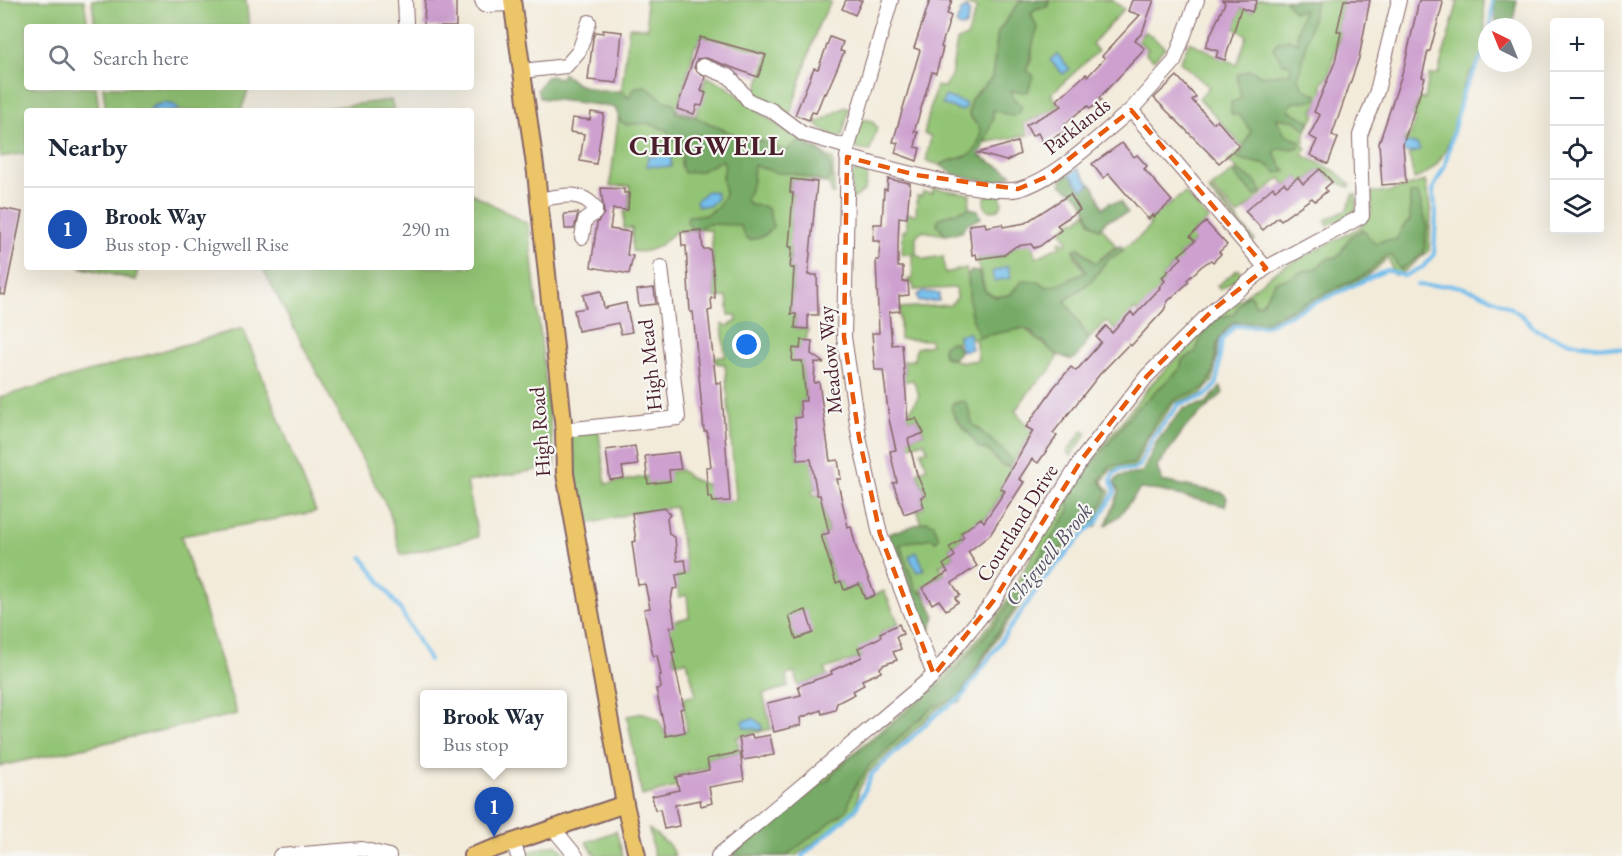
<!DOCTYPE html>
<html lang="en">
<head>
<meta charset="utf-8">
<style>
	:root { --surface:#fff; --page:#f6f6f7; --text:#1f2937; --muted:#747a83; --line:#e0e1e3; --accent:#0b8043 }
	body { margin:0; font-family:"EB Garamond",serif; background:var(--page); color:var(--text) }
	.controls { position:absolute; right:18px; top:18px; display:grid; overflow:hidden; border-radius:6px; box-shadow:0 6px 24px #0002 }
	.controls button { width:54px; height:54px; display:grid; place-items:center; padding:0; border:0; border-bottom:2px solid var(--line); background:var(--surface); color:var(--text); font:30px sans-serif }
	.compass { position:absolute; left:1478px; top:18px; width:54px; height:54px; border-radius:50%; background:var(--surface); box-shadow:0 6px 24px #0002; rotate:317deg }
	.you { position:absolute; left:747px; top:345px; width:21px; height:21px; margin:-15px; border:4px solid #fff; border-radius:50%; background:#1a73e8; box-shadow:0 0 0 9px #1a73e833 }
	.badge { display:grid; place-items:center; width:39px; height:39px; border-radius:50%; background:var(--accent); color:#fff; font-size:20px; font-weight:700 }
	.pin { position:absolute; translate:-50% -50px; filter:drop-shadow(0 2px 3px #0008) }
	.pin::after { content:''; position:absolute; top:32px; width:21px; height:18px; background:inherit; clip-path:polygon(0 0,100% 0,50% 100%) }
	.popup { position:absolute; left:420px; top:690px; width:147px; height:78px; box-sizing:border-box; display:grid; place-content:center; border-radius:6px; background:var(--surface); filter:drop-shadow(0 2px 4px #0005); font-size:20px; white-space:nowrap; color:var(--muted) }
	.popup b { font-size:22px; color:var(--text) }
	.popup::after { content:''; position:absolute; left:50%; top:100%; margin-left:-12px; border:12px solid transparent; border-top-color:var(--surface) }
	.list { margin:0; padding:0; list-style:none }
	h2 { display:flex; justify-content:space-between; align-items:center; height:78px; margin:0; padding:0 24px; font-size:26px }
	h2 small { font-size:20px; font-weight:400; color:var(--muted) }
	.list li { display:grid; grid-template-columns:39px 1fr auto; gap:18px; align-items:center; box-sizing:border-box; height:84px; padding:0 24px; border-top:2px solid var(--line) }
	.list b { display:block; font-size:22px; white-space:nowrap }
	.list p { margin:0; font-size:20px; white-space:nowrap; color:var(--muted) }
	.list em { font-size:20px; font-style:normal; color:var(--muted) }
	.icon { flex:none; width:33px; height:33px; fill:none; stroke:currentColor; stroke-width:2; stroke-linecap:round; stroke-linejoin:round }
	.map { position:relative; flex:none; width:1622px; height:856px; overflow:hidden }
	.search { position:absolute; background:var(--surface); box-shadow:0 6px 24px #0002; left:24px; top:24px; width:450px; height:66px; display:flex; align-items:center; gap:15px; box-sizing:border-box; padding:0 21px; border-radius:6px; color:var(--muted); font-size:22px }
	.panel { position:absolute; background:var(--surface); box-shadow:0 6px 24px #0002; left:24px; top:108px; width:450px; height:162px; border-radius:6px }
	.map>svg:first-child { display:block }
	.green { fill:#93c474; stroke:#6e7250; stroke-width:1.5; fill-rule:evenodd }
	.forest { fill:#76aa66; stroke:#606448; stroke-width:1.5 }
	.water { fill:#73beec; stroke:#5e6e8c; stroke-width:1.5 }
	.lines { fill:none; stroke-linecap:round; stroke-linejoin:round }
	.stream { stroke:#73beec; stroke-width:4 }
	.building { fill:#cda0cf }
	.minor-casing { stroke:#856668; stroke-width:16 }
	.major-casing { stroke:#856668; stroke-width:20 }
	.minor { stroke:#fff; stroke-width:14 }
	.major { stroke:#edc569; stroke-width:16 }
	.marked { fill:none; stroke:#e8590c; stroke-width:4.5; stroke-dasharray:12 8; stroke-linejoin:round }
	.labels { text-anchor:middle; stroke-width:4.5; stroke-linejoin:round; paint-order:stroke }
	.street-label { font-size:21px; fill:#4a1f2b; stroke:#f6f6f2 }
	.water-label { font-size:22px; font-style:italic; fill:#564f65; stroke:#f6f6f2 }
	.district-label { font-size:27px; font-weight:bold; letter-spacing:1.5px; fill:#4a1f2b; stroke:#f6f6f2 }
</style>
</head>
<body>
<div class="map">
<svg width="1622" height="856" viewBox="0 0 1622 856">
	<rect width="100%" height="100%" fill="#f6f6f2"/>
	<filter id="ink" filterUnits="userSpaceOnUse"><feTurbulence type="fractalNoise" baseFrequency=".0167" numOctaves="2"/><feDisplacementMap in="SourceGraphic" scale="12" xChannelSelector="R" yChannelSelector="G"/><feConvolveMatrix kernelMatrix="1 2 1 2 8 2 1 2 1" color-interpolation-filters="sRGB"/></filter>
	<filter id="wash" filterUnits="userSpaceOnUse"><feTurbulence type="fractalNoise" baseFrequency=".008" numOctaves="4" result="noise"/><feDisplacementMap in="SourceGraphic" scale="24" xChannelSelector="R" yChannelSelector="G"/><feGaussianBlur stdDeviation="1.35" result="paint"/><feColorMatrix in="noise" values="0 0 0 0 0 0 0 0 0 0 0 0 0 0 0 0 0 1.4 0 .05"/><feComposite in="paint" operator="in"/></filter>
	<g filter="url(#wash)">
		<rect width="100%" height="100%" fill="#f3ebda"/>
		<g class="green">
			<path d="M0,0h84l4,27h-61v60h69l3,24h-72v42l-27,4z"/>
			<path d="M92,0h154l3,27h-154z"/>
			<path d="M645,0h179l7,2 -13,24 -28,89 -35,-20 14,-42 -68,-17 -4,9h-2l-18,66 19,4 10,-39 20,10 59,45 17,8 31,21 1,34h-3l-1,-9 -4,-2 -35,-3 -1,13 11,1 -8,8 -1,7 11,1 -12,9 -1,49h4l-3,45 5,1 -1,14 13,1 -2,12 -6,8 -6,-1 -1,13h9l4,40 -6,1 1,15 -6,1 6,27 -5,1 2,14 13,-2 5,31 -4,1 1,5h8l7,38 -7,3 15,47 5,-2 4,9 14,-6 6,15 19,-8 15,33 -19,9 1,4 -19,20 -37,12 2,7 -29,10 -3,-13 -9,2 2,12 -25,7 8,35 -34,8 2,15 -32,7v9l-33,8 2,11 -34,9 -15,-80 17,-3 14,6 8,17 21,-5 -4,-33 13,-3 -9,-34 -13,2 -2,-28 -5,-8 7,-6 15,-4 -2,-22 -8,2 -3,-22 11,-2 -12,-66 -43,6 -48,12 -16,-95 30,-3 8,57 75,-14 9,8 17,7 6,17 23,-2 -11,-136 -9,-1 -1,-6h10l-3,-33 6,2 9,-5 -1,-6h-7l-2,-18 -12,1 -4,-68 -35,1c-13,13 -25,24 -44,20v-23l-8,1v-17l5,-1 1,-25h-20l19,-159 19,1z"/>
			<path d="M965,0h56l-23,32 -6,46 -21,21 -2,16 12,15 -2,15 -9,10 -30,10 -14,-4 5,-25 -7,-2 12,-48 8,1 7,-11 6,-35 10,-4 10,-29 -13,-5z"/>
			<path d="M1049,0h63l12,9 -32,35 6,7 -47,43 8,12 -36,18 5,11 -45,8 10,-24 -1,-10 19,7 2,-18 -2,-7 4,-1 17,-31v-18l6,-12 -7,-15 6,-6 11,-1z"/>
			<path d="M1257,0h86l-6,31 4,1 -13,45 -6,5 1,13 -10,16 3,3 -10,16 -3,16 3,2 -3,7 32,16 16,14 -2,2 -18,-8 -11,-10 -17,15 -5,-7 -11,9 -7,-8 -42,38 -26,-29 25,-18 -6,-6 -4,-1 17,-14 -45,-50 10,-11 -29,-25 9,-20 48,23 10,-30 -13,-7 7,-20 11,4z"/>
			<path d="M1454,0h29l4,54c-7,8 -20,19 -23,30 -11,34 -11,83 -50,95l-5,-25 10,-4 -2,-6h-18l11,-9 5,-15 -2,-6 7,-16 5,1 4,-24 9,-1 20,-73z"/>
			<path d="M1145,31l20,16 -11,13 -9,-7 3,-4 -10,-8z"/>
			<path d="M103,87h146l-8,24h-135z"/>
			<path d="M391,100l3,11h-92z"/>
			<path d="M845,107l4,2 -7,28h-7l-20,-13z"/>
			<path d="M861,119l11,2 5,7 -7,23 -13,-2 -4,-5z"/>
			<path d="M860,168l8,2 -3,20 -13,10v-26z"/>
			<path d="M1425,181l6,30 -2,40 -27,22 -8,2 -6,-17 -24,21 -99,45h-31l-14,14 -7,43 -12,13 -27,9 -26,35 -13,29 -24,3 -9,11 8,11 -14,35 -15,2c-46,53 -89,109 -120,172l-23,7 -70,65 -10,18 -1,19 -61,46h-67l218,-181 52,-61 73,-129 80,-102 67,-68 59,-45 81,-42 12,-14 1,-22h16z"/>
			<path d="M933,188l37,6 -1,14 -22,7 -10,9 8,11 -23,-4 -6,5v18l8,5 19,-3 2,17 21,-5 13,69 45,-9 34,28 -9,16 -15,13 -19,26 18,20 -20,31c-11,-16 -29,-24 -40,-38 -4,-7 -3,-15 -9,-22l-2,25 11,10 5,10 11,4 12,14 17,5 -33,49 -4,-1 -20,14 3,5 -15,11 6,8 -16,10 7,7 -24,15 3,7 -9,-6 -16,-44 10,-5 17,-19 -6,3 -4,-14 7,-3 -3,-10 5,-2 -9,-23 10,-4 -6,-17 7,-1 -4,-8 -19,5 -3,-6 22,-8 -8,-15 -8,2 -1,-4 12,-21 -6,-15 -17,3 -2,-8 11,-1 -1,-13 10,-1 2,-12 15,-3 -1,-5 -30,-1v-31l50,-3 7,-7 -1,-10 -42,2 -1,-6 -5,-1v-4h5l-1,-25h-10l1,-23 4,-2v-16l9,2 1,-19h5l1,-4 10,1zM969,333l2,7 4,-2 3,22 -16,2 -17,-5 -1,-2 7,-13h8l-1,-7z"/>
			<path d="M1210,188l45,52 -1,2 -46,-52z"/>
			<circle cx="993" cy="202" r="9"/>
			<path d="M471,193l57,31 27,243 -88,15 11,55 -77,18 -12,-44 -127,-244h209z"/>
			<path d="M1185,193l24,27 -18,15 4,6 -16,14 8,9 -14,2 -11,11 3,4 -6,6 2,2 -23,23 -4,-3 -12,29 -16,-17 -17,18 -24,-38c9,-7 21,-15 29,-23 6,-6 7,-13 14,-19 14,-12 32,-18 43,-35l-6,-2z"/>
			<path d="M1353,194l4,1 -2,18 -27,12 -3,-5 22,-10z"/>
			<path d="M1086,212l4,10 9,7 2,-3 15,20 -21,17 -15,-15 -6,1 2,9 10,14 -28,13 -11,2 -10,-6 -20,5 -7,9 -15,2 -10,-6 -8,-32 27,-4 12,-9 15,-3 5,15 24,-12 -1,-4 3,-2 2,4 4,-2 -7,-12 13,-10 2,2z"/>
			<path d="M79,267h59l-2,13z"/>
			<path d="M1238,269l4,5 -22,16 -3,-4z"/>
			<path d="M243,328l73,184 -135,24 56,178 -237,52v-369z"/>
			<path d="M1083,430l4,3 -16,23 -4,-4z"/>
			<path d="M649,829l20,16 6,11h-21z"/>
			<path d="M616,831l7,25h-27l-10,-14z"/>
			<path d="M556,844l11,12h-37l-1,-4z"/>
		</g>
		<g class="forest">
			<path d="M1021,0h28l-1,7 -11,1 -6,6 7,15c-7,14 -5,27 -12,41l7,5 -5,17 -17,-1 2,7 9,8 -3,8 -8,2 -18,-6v9l-13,37 32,18 -15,9 -42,-8 -15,-10c22,-13 36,1 41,-35l-12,-15 2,-16 21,-21 6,-46z"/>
			<path d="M1285,0h32c-8,27 -11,51 -19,78l6,11 14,6v4l-26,4 -4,7 22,11 -4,9 -10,-9 -20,-3 9,17 15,6 -1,6c-9,4 -18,-1 -24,4v5l11,16 -9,1 -10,-8 -29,-6 13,-28 -11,-15 -9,-2v-12l10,-3 -4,-24 13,-5 12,6 28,-3 1,-8 -9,-2 -9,-15 5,-6 10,-3 10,4 -1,-10 6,-23 -9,2z"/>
			<path d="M1493,0h24l-5,27h-15z"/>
			<path d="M563,73l14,11 22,7h23l6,7 8,-11 9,-1 20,15 9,2 2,10 22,5 46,21 15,1 27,11 13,-10c17,10 32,12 32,35l-5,7 -33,-10h-16l-23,-8 -1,16 -7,19 4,5 13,1 6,4 4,17 -8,8 -14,5 -5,-2 -5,-11 -4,-2 -29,-1 -15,7 -6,-9 1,-6 17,-1 13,-8 7,-13 -3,-15 3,-14 -3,-5 -21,11 -17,2 -3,-8 1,-13 -16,-22 -19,-7 -20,2 -6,-3 -6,-14 -8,-2 -67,-8 -3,-8c9,-11 5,-17 24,-12z"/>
			<path d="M1238,171l17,10 7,11 -7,4 -21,-22z"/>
			<path d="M1070,174l12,16 8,-6 4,3 9,21 6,-5 11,-1 8,11 -22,8 -7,8c-13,-7 -10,-19 -18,-30 -5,-7 -14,-9 -20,-15l1,-6z"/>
			<path d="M1418,193l9,32 -3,28 -24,17 -8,-14 -5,-1 -24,21 -97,45 -33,1c-27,25 -11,31 -23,57 -8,18 -26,12 -38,23 -17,16 -29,41 -39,62l-23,2 -10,14 7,12 -13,31 -15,4 -44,51 -41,60 -35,60 -25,8 -65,60 -16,24 -6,20 -61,46h-54l76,-63 19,-12 9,-11 113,-92 50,-59 70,-108 -1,-16 66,-84 46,-42 2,-9 13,-7 8,-20 14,-15 16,-4 13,-19 5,1 4,9 7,-2 14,-22 13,-2 13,-8 13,-2 14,-11 8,-1c12,-13 5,-19 26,-27l12,14 9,-4h12l7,-13 7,-7v-26z"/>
			<path d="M969,208l9,2 3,8 -15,6 -4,8 -17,3 -8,-11 2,-6z"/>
			<path d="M1121,245l2,6 -16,9 -14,19 -28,22 24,38 -13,19 -5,2 -19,-8 -9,-11h-5l-6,-9 -8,-4 -45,9 -9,-26 -2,-36 3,-4 8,1 6,19 10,6 15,-2 13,-15 14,1 10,6 11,-2 28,-13 -12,-23 5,-1 16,15z"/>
			<circle cx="951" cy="350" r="8"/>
			<path d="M1221,387l2,6 -37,34 -29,40 5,14 61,12 4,5 -2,8 -65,-15 -20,-2 -21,27 -13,9 13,-33 -5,-10 6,-6 22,-3 15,-32 26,-32 23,-6z"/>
			<path d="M964,401l4,5 4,17 37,33 4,6 -2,4 -10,-1 -12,-14 -11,-4c-7,-16 -22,-22 -27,-39l2,-5z"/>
			<path d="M927,521l7,3 5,14 -3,3 -6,-3c-11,5 -20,1 -30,7l16,44 9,6 10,21 -5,14 -10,-16 -32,-80z"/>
		</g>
		<g class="water">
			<path d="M966,8l4,5 -4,13 -6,1 -4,-3 5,-13z"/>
			<path d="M1057,54l13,15 -7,5 -13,-14z"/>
			<path d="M945,96l20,7 1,5 -4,3 -20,-7z"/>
			<path d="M164,103l11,2 4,6h-30l4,-5z"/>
			<path d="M1404,143l13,1 3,6c-8,4 -13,4 -20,-1z"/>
			<path d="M660,151l3,4h8v12l-24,-1 1,-10h8z"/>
			<path d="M1078,168l12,16 -8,6 -12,-16z"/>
			<path d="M707,191l9,1 1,7 -8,7h-11l-2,-5z"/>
			<path d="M1008,266l3,12 -17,3 -2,-9z"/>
			<path d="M922,292l17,1v8l-20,1 -2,-7z"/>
			<path d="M969,333l3,16 -11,2 -3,-16z"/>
			<path d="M917,552l7,17 -7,3 -8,-16z"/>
			<path d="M753,718l8,6 1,6 -18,-2 -1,-7z"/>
		</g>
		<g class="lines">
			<g class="stream">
				<path d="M1491,27l1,-27"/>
				<path d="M1417,285c21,3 30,-4 54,5 17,6 35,14 49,24 6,5 11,12 17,16 23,13 59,17 85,19"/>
				<path d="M362,557l38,52 29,51"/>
				<path d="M802,856l54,-47 16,-35 67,-62 23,-15 80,-115 43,-50 12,-10 18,-30 -4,-11 2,-7 7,-5 13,1 7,-5 13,-28 26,-33 24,-7 8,-6 6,-8 5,-43 13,-14h30l122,-56 17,6 19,-9 11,-13 2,-40 -3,-25 12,-24 18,-73 24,-45"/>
			</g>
		</g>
		<g id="blocks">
			<g class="building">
				<path d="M425,0h31v27h-32z"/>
				<path d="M846,0h16l-7,15 -13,-6z"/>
				<path d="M930,0h22l-5,14 4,2 -10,31 2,1 -7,25 -4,-1 -18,60h4l-3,15 5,1 -3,13 -22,-8 3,-10 -5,-1 27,-92 -6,-2z"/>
				<path d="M1132,0h22l-12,33 -7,7 10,9 -46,49 2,2 -11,9 -2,-3 -8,5 -15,13 3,6 -25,13 -5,-10 -6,3 -6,-11 36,-19 -5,-6 29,-26 2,2 17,-18 -3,-2 38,-41 -12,-4z"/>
				<path d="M1222,0h35l-5,12 -11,-4 -16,52 -9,-3 2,-6 -13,-4 20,-44z"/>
				<path d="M1344,0h26l-11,58 -27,77 6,3 -10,26 -18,-9 7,-15 -8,-4 11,-21 -6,-3 21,-50 6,-30 -4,-1z"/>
				<path d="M1419,0h23l1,3 -13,48h-2l-6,26 3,1 -22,66 3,39 -24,2 -3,-42 25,-75z"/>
				<path d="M603,30l19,2 -5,51 -29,-3 5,-42 2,-6 8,1z"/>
				<path d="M700,37l66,18 -8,22 -52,-19 -9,1 -3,9 11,9 -4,14 5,2 -4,13 -5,-1 -3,9 -17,-5z"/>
				<path d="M830,37l13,5 -3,9 4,1 -18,42 -2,-1 -8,20 -4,-1 -3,8 -14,-5 19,-47 4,1z"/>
				<path d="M1177,76l19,21 -4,3 21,23 4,-3 22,26 -20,17 -65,-65z"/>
				<path d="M591,112l13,2 -8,50 -16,-3 4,-27 -14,-2 2,-14 18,2z"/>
				<path d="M1017,142l3,12 -14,7 -29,-8z"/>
				<path d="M1122,143l12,14 3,-2 10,11 -3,3 28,32 -18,16 -1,-2 -5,4 -39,-45 -6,4 -11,-14z"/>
				<path d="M1320,169l12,13 -7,6 2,3 -12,10 -3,-3 -31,22 -3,-3 -15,13 -18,-19 28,-24 2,3 9,-7 3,3 11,-9 5,7z"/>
				<path d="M791,179l26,3 -9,93h9l1,40h-10v14l-13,-1 1,-14h-5l3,-46h-4l2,-21h-3l4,-54h-3z"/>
				<path d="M888,179l22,4 -3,35 -8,-1 -1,28v22h5v15l5,-1 1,14 -10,1 1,15 -11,1 3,33 10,-1 6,76 8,-2 8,15 -16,6 9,36 9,20 -5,2 3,10 -20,7 -11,-31 4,-1 -7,-31 6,-1 -7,-31 -6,-49h-8l-3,-37h7l-3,-73h3l1,-19h-7l1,-17h8l2,-35 3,1z"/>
				<path d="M601,188l23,1v4h5l-1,17 -15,-1 -3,20 20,3 -3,23 6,1 -4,18 -38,-7 6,-44 7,-10z"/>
				<path d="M1070,194l10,16 -23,15 4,5 -21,16 -6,2 -3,-4 -15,2 -12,9 -27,4 -1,-5 -4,1 -3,-30 16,-2 1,4 16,-3 1,3 22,-4z"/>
				<path d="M0,208l22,4 -17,83 -5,-1z"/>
				<path d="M578,213l-4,16h-9l-1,-15z"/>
				<path d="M1206,222l21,23 -8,7 2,2 -8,8 -2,-2 -9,6 -15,14 2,2 -21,19 -4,9 -33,36 -2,-2 -29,30 -47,59 4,3 -19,27 -6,-4 -13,20 5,3 -34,53 -22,17 9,14 -25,17 8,12 -5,3 3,4 -12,8 -7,-10 -7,4 -10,-16 26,-16 -5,-7 12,-9 -6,-8 15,-11 -3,-4 20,-15 3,4 21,-31 -5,-3 33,-57 -7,-4 28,-40 17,-20 5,4 21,-24 4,-5 -5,-5 10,-11 6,7 19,-21 3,4 26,-28 -1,-1 6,-6 -3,-4 20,-19 -3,-3 16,-14 -5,-5z"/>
				<path d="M701,230l2,19h7l3,20 2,29h-4l1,12 -4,1 8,72 5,-1 9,119 -17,1 -1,-5h-4l-2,-30h5l-4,-36h-3l-11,-119h-3l-4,-66h-4l-1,-14z"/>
				<path d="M654,288l2,16 -17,2 -2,-16z"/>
				<path d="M601,291l3,17 22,-5 6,29 -11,2 -3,-11 -40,8 -4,-21 12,-2 -3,-13z"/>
				<path d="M801,340l11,1 -1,13 13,9 -9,-1 -1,21 5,-1 11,79 8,-1 3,19h-4l11,48 3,-1 5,21 19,48 -10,4 -6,-15 -15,6 -3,-9 -5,2 -15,-48 8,-2 -9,-38h-3l-6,-36 -13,1 -3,-42 6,-1 -1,-16h6l-4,-40h-10l1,-13 7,1z"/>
				<path d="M635,446l3,19 -16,2 2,11 -14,2 -4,-30z"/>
				<path d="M678,452l3,17 -12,1 1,11 -22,3 -3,-28z"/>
				<path d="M665,508l5,7 -3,3 2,16 6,4 2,23 8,-1 2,13 -11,2 2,13 -5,1 -2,12 4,25 -5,1 5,25h-3l12,56 -4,1 5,23 -19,4 -10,-47 5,-1 -2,-13h2l-4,-20 -4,1 -9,-47 6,-1 -5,-24 -7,1 -6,-43 4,-1 -4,-28z"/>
				<path d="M806,610l7,23 -17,6 -7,-23z"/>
				<path d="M899,624l4,10 -7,3 5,12 -8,3 4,8 -14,5 -3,3 1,4 -19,8 2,5 -11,6 2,3 -18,9 -2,7 -13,4 -1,-4 -21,8 1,7 -27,7 -7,-29 34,-8 -3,-9 34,-12 -1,-3 31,-14 -4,-9 23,-11 -1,-4z"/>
				<path d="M752,735l1,3 17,-3 4,20 -31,5 -4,-22z"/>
				<path d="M740,752l4,29 -35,6 3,16 -11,3 -1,-6 -25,5 4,21 -15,3 -4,-20 -5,1 -3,-14 27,-6 -3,-13 33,-7 -2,-11z"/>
			</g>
		</g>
	</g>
	<g filter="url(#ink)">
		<use href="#blocks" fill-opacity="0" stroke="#856668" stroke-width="1.5"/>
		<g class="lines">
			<g class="minor-casing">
				<g id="minor">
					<path d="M405,0l1,22"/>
					<path d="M482,0l2,5 29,-1"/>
					<path d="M891,0l-43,147 -4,190 15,100 21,97 54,141"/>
					<path d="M703,66l27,11 19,24 22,9 32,24 45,13"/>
					<path d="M522,71l44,-5 13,-15 10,-29"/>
					<path d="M1131,110l43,-48 23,-62"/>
					<path d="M847,157c35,9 141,40 172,32 39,-11 81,-54 112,-79l135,158"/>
					<path d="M539,200c20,-4 42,-11 56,8v5l-10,7 -3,17"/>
					<path d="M564,430l114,-12 -17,-151"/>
					<path d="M553,828l23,28"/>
					<path d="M513,842l5,14"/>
					<path d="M280,856l82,-7 27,7"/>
					<path d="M718,856l216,-181 60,-75 88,-141 65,-83 67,-67 52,-41 96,-52 -2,-81 17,-44 22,-91"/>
				</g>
			</g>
			<g class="major-casing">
				<g id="major">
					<path d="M512,0l24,173 28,257 1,44 60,330 12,52"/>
					<path d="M472,856l153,-52"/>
				</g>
			</g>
			<use href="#minor" class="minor"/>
			<use href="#major" class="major"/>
		</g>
	</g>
	<path class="marked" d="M1131,110l135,158 -52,41 -67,67 -65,83 -88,141 -60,75 -54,-141 -21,-97 -15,-100 3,-180 69,18 102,14 28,-12z"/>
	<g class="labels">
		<g class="street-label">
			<text transform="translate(1077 126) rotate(-38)" y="7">Parklands</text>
			<text transform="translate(830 360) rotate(-95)" y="7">Meadow Way</text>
			<text transform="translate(650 365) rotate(-96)" y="7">High Mead</text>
			<text transform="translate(540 432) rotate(-94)" y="7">High Road</text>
			<text transform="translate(1017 523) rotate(-58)" y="7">Courtland Drive</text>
		</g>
		<g class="water-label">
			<text transform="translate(1048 554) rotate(-51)" y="8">Chigwell Brook</text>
		</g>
		<g class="district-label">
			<text x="707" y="155">CHIGWELL</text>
		</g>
	</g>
</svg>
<div class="controls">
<button>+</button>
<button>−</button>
<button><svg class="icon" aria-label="locate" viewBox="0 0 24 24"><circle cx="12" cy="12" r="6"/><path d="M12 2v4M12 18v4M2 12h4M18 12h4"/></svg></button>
<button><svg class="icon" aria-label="layers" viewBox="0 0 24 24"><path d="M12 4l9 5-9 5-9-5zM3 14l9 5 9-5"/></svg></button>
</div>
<svg class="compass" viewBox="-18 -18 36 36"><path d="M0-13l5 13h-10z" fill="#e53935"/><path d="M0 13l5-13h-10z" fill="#747a83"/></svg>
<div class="you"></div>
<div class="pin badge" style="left:494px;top:837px;background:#1a4fb4">1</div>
<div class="popup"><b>Brook Way</b>Bus stop</div>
<div class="search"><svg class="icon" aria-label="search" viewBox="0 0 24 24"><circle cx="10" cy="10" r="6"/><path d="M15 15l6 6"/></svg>Search here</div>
<section class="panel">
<h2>Nearby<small></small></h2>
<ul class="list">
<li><span class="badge" style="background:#1a4fb4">1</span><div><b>Brook Way</b><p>Bus stop · Chigwell Rise</p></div><em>290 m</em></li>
</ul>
</section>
</div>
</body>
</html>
